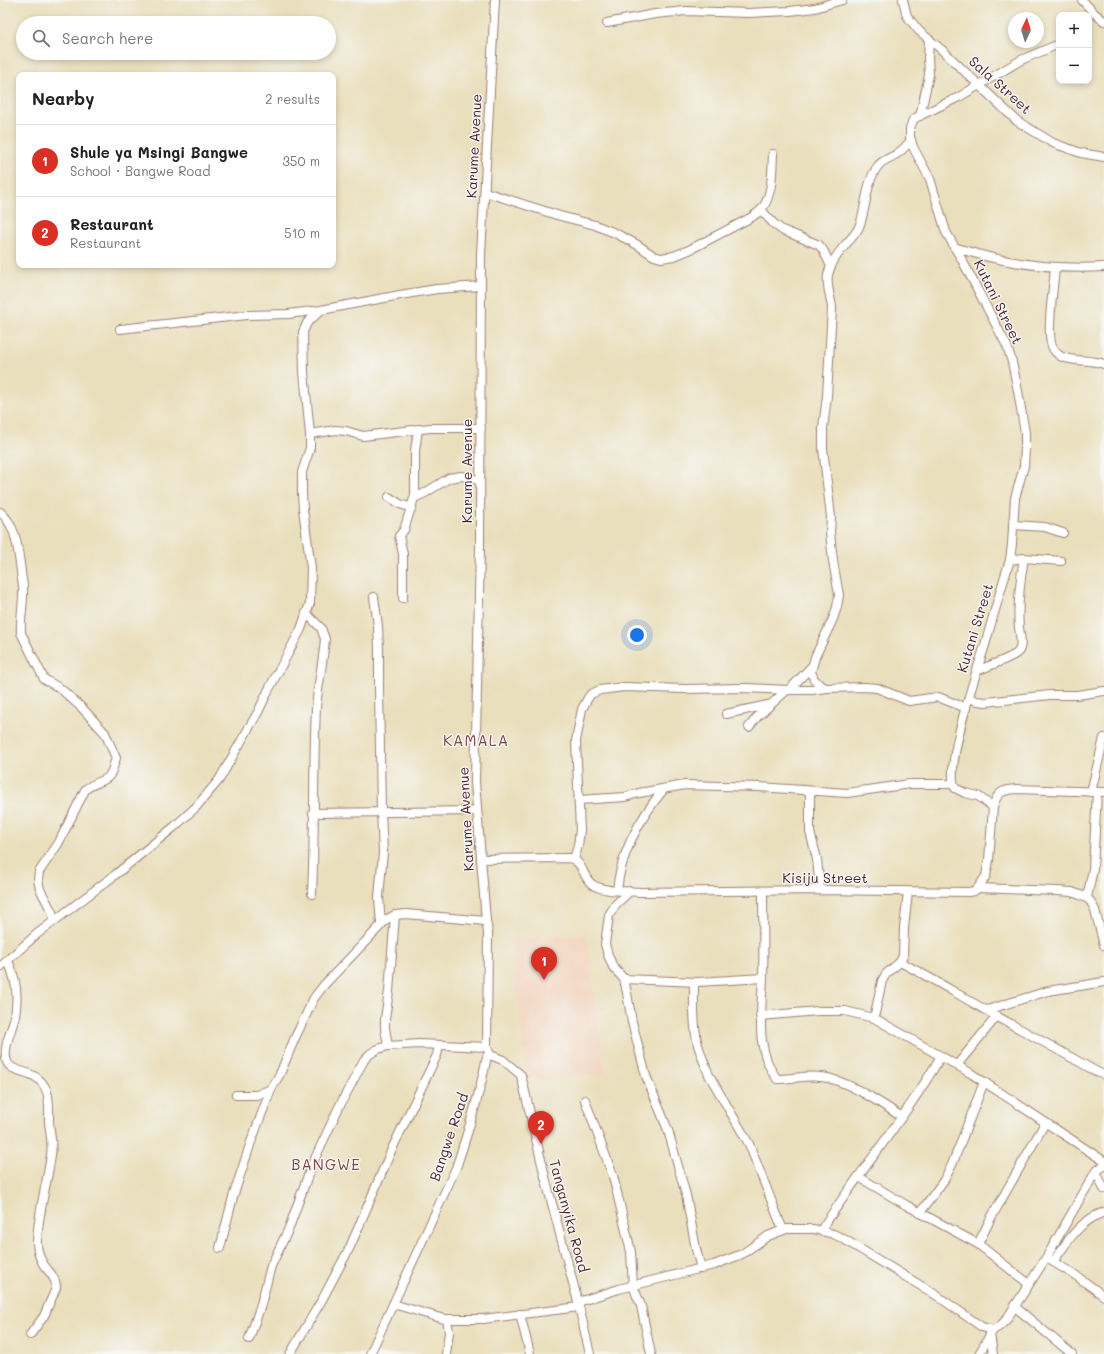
<!DOCTYPE html>
<html lang="en">
<head>
<meta charset="utf-8">
<style>
	:root { --surface:#fff; --page:#f6f6f6; --text:#222; --muted:#767676; --line:#e0e0e0; --accent:#d93025 }
	body { margin:0; font-family:Mali,sans-serif; background:var(--page); color:var(--text) }
	.controls { position:absolute; right:12px; top:12px; display:grid; overflow:hidden; border-radius:8px; box-shadow:0 2px 6px #0003 }
	.controls button { width:36px; height:36px; display:grid; place-items:center; padding:0; border:0; border-bottom:1px solid var(--line); background:var(--surface); color:var(--text); font:20px sans-serif }
	.compass { position:absolute; left:1008px; top:12px; width:36px; height:36px; border-radius:50%; background:var(--surface); box-shadow:0 2px 6px #0003; rotate:4deg }
	.you { position:absolute; left:637px; top:635px; width:14px; height:14px; margin:-10px; border:3px solid #fff; border-radius:50%; background:#1a73e8; box-shadow:0 0 0 6px #1a73e833 }
	.badge { display:grid; place-items:center; width:26px; height:26px; border-radius:50%; background:var(--accent); color:#fff; font-size:13px; font-weight:700 }
	.pin { position:absolute; translate:-50% -33px; filter:drop-shadow(0 1px 2px #0008) }
	.pin::after { content:''; position:absolute; top:21px; width:14px; height:12px; background:inherit; clip-path:polygon(0 0,100% 0,50% 100%) }
	.list { margin:0; padding:0; list-style:none }
	h2 { display:flex; justify-content:space-between; align-items:center; height:52px; margin:0; padding:0 16px; font-size:17px }
	h2 small { font-size:13px; font-weight:400; color:var(--muted) }
	.list li { display:grid; grid-template-columns:26px 1fr auto; gap:12px; align-items:center; box-sizing:border-box; height:72px; padding:0 16px; border-top:1px solid var(--line) }
	.list b { display:block; font-size:15px; white-space:nowrap }
	.list p { margin:0; font-size:13px; white-space:nowrap; color:var(--muted) }
	.list em { font-size:13px; font-style:normal; color:var(--muted) }
	.icon { flex:none; width:22px; height:22px; fill:none; stroke:currentColor; stroke-width:2; stroke-linecap:round; stroke-linejoin:round }
	.map { position:relative; flex:none; width:1104px; height:1354px; overflow:hidden }
	.search { position:absolute; background:var(--surface); box-shadow:0 2px 6px #0003; left:16px; top:16px; width:320px; height:44px; display:flex; align-items:center; gap:10px; box-sizing:border-box; padding:0 14px; border-radius:22px; color:var(--muted); font-size:15px }
	.panel { position:absolute; background:var(--surface); box-shadow:0 2px 6px #0003; left:16px; top:72px; width:320px; height:196px; border-radius:8px }
	.map>svg:first-child { display:block }
	.built { fill:#f3d4be }
	.lines { fill:none; stroke-linecap:round; stroke-linejoin:round }
	.minor-casing { stroke:#9a7f74; stroke-width:10 }
	.minor { stroke:#fff; stroke-width:8 }
	.labels { text-anchor:middle; stroke-width:3; stroke-linejoin:round; paint-order:stroke }
	.street-label { font-size:14px; fill:#4a1f2b; stroke:#f6f6f2 }
	.neighbourhood-label { font-size:15px; letter-spacing:1px; fill:#7e484a; stroke:#f6f6f2 }
</style>
</head>
<body>
<div class="map">
<svg width="1104" height="1354" viewBox="0 0 1104 1354">
	<rect width="100%" height="100%" fill="#f6f6f2"/>
	<filter id="ink" filterUnits="userSpaceOnUse"><feTurbulence type="fractalNoise" baseFrequency=".025" numOctaves="2"/><feDisplacementMap in="SourceGraphic" scale="8" xChannelSelector="R" yChannelSelector="G"/><feConvolveMatrix kernelMatrix="1 2 1 2 8 2 1 2 1" color-interpolation-filters="sRGB"/></filter>
	<filter id="wash" filterUnits="userSpaceOnUse"><feTurbulence type="fractalNoise" baseFrequency=".012" numOctaves="4" result="noise"/><feDisplacementMap in="SourceGraphic" scale="16" xChannelSelector="R" yChannelSelector="G"/><feGaussianBlur stdDeviation="0.9" result="paint"/><feColorMatrix in="noise" values="0 0 0 0 0 0 0 0 0 0 0 0 0 0 0 0 0 1.4 0 .05"/><feComposite in="paint" operator="in"/></filter>
	<g filter="url(#wash)">
		<rect width="100%" height="100%" fill="#eadfbc"/>
		<path class="built" d="M586,934l19,140 -79,5 -15,-140z"/>
	</g>
	<g filter="url(#ink)">
		<g class="lines">
			<g class="minor-casing">
				<g id="minor">
					<path d="M903,0l4,16 12,15 23,19 75,71 36,22 28,10 23,4"/>
					<path d="M1082,0l12,13 10,8"/>
					<path d="M607,23l48,-9 31,-3 63,2 41,-2 25,-3 27,-8"/>
					<path d="M920,116l9,-41 -1,-17 1,-19"/>
					<path d="M911,140c-4,5 -8,10 -13,13 -6,5 -15,6 -20,13 -13,17 -11,42 -19,61 -3,7 -8,11 -13,17 -7,8 -16,20 -18,31 -2,11 3,22 4,33l-5,88 -4,32v20l8,69 -1,16 3,28 6,34 -2,12 -4,12 -18,38 -4,15 3,7 7,7 6,2 38,-1 12,1 32,13 29,-4 28,11"/>
					<path d="M485,192l75,24 35,9 20,8 21,11 18,12 7,2 13,-2 15,-6 63,-33c3,-3 8,-5 10,-8 11,-15 10,-38 11,-55"/>
					<path d="M761,210l13,14 8,6 37,15 4,5 8,16"/>
					<path d="M954,247c48,16 99,23 150,20"/>
					<path d="M1055,267c-1,18 -9,64 -3,79 1,4 6,9 10,11 13,5 28,2 42,7"/>
					<path d="M120,329l127,-14 41,-1 33,-4 79,-15 37,-6 44,-3"/>
					<path d="M310,434l26,-4 10,1 17,5 67,-8h51"/>
					<path d="M389,497l11,7 12,4"/>
					<path d="M414,498l11,-5 24,-15 12,-2 7,1 12,4"/>
					<path d="M0,512c17,13 18,40 21,59 0,6 2,11 2,16 1,15 -3,30 -2,46l23,46 17,10 21,19 23,25 11,25c-2,5 -3,13 -7,18 -4,6 -18,7 -24,14l-27,54 -19,28 -1,8 2,9 12,23 2,9"/>
					<path d="M1013,525l32,2 18,6"/>
					<path d="M1010,560l14,-2 37,3"/>
					<path d="M374,597l4,29 1,22v41l2,123 2,40 -4,45 1,15 1,12"/>
					<path d="M403,598v-44l-4,-18 5,-6 11,-35v-44l3,-22"/>
					<path d="M306,613l15,15 4,11c-2,23 -7,46 -9,69 -3,62 -1,124 -4,186"/>
					<path d="M976,671c9,-4 37,-13 42,-19 5,-6 2,-17 1,-24 -2,-24 1,-47 5,-70"/>
					<path d="M789,690l23,-24"/>
					<path d="M969,698l8,3 9,1 64,-7h27l27,-4"/>
					<path d="M726,714l42,-9"/>
					<path d="M749,727l9,-11 29,-26"/>
					<path d="M810,791v41l7,27 3,31"/>
					<path d="M1091,792l13,-54"/>
					<path d="M579,800l46,-3 14,-4 46,-8 74,2 88,6 63,-9h43"/>
					<path d="M993,807l-15,-11 -13,-3 -10,-5c-11,-22 22,-117 30,-143 8,-28 16,-57 25,-85l2,-16 3,-46 9,-32 1,-19v-14l-7,-42 -6,-29 -5,-16 -45,-86 -16,-28 -16,-53 -17,-32 -3,-10v-9l3,-8 4,-3 42,-20 62,-37 38,-16"/>
					<path d="M313,813l164,-2"/>
					<path d="M481,859l88,-1c15,3 13,20 24,27 12,7 33,6 47,7l180,-2 148,2 6,-1 4,-3 8,-12 3,-16 4,-53c4,-15 9,-17 24,-18l87,3"/>
					<path d="M574,859l4,-13 2,-16 -4,-89 6,-32 6,-11 3,-4 9,-4 24,-3 60,2 61,-1 44,2h23l14,-2"/>
					<path d="M978,888l78,3 16,1 8,3 7,3 4,4 4,8 9,35"/>
					<path d="M617,890c4,-38 23,-72 47,-101"/>
					<path d="M630,891l-14,13 -7,11 -4,29 3,11 5,12 11,12 3,14 5,29 14,54 22,54 18,65 10,54 5,20"/>
					<path d="M763,891c0,28 1,57 0,85 -1,35 -9,73 14,103 15,0 29,-4 44,-2 24,2 60,26 81,40"/>
					<path d="M1087,898l6,-29 4,-77"/>
					<path d="M8,961c9,19 11,38 6,59 -3,12 -10,25 -8,38 2,19 32,7 41,34 3,10 2,20 2,30 1,11 4,23 2,33 -4,29 -13,58 -14,87 0,7 2,14 5,20 5,9 15,15 14,26l-12,28 -14,19"/>
					<path d="M900,962c34,17 65,37 98,55 33,18 66,36 99,55l7,3"/>
					<path d="M0,967l37,-33 78,-59 59,-48 22,-20 23,-27 39,-68 11,-23 32,-60 9,-26 1,-35 -8,-59 -1,-15v-22l8,-24v-14l-6,-62 -1,-40 4,-9 14,-13"/>
					<path d="M624,979l74,3 65,-4"/>
					<path d="M694,982c0,21 -1,42 4,63 3,10 7,20 11,30l40,69 34,86"/>
					<path d="M987,1010l61,-19 56,-9"/>
					<path d="M760,1016l58,-5h27l29,7 98,56 132,87"/>
					<path d="M874,1018l8,-37 4,-7 14,-12 3,-6 1,-28 4,-36"/>
					<path d="M388,1046l-3,-18v-9l4,-28 6,-76"/>
					<path d="M490,1055l13,5 18,15 24,102 33,125 12,52"/>
					<path d="M957,1065l40,-49"/>
					<path d="M236,1095h21l14,-6 9,-15 14,-34 20,-42 10,-13 63,-66 8,-4 11,-1 80,7"/>
					<path d="M585,1100l28,76 6,25 12,51 2,34 8,20 10,48"/>
					<path d="M1096,1171l8,18"/>
					<path d="M859,1177l47,28 72,39 51,40"/>
					<path d="M920,1213l24,-33 8,-15 32,-83"/>
					<path d="M821,1230c39,-59 85,-113 120,-174"/>
					<path d="M978,1244l13,-26 54,-95"/>
					<path d="M220,1248l13,-51 18,-55 20,-53"/>
					<path d="M1050,1260l25,15 29,21"/>
					<path d="M1053,1262c15,-21 25,-40 51,-50"/>
					<path d="M578,1302l41,-13 95,-24 28,-11 26,-18 18,-7h28l19,5 9,4 94,57 46,32 11,3 7,-4 6,-6 40,-62 50,-87 8,-5"/>
					<path d="M393,1304l51,15h39l96,-12"/>
					<path d="M1014,1306l58,48"/>
					<path d="M520,1314l10,40"/>
					<path d="M990,1334l3,20"/>
					<path d="M249,1339l11,-31 11,-42 18,-38 22,-61 28,-60 25,-47 6,-6 8,-5 10,-3 31,-2 68,3"/>
					<path d="M290,1354l33,-56 27,-51 42,-98 45,-94 2,-10"/>
					<path d="M370,1354l86,-186c12,-36 24,-74 31,-112l3,-1 -3,-8 1,-114 -2,-12 -11,-139 5,-234 1,-294 14,-254"/>
					<path d="M446,1354l3,-22 -2,-13"/>
					<path d="M979,1354l14,-24"/>
				</g>
			</g>
			<use href="#minor" class="minor"/>
		</g>
	</g>
	<g class="labels">
		<g class="street-label">
			<text transform="translate(1000 85) rotate(42)" y="5">Sala Street</text>
			<text transform="translate(474 146) rotate(-87)" y="5">Karume Avenue</text>
			<text transform="translate(998 302) rotate(64)" y="5">Kutani Street</text>
			<text transform="translate(467 471) rotate(-90)" y="5">Karume Avenue</text>
			<text transform="translate(975 628) rotate(-73)" y="5">Kutani Street</text>
			<text transform="translate(466 819) rotate(-93)" y="5">Karume Avenue</text>
			<text x="825" y="883">Kisiju Street</text>
			<text transform="translate(449 1137) rotate(-71)" y="5">Bangwe Road</text>
			<text transform="translate(569 1216) rotate(75)" y="5">Tanganyika Road</text>
		</g>
		<g class="neighbourhood-label">
			<text x="476" y="746">KAMALA</text>
			<text x="326" y="1170">BANGWE</text>
		</g>
	</g>
</svg>
<div class="controls">
<button>+</button>
<button>−</button>
</div>
<svg class="compass" viewBox="-18 -18 36 36"><path d="M0-13l5 13h-10z" fill="#e53935"/><path d="M0 13l5-13h-10z" fill="#767676"/></svg>
<div class="you"></div>
<div class="pin badge" style="left:544px;top:980px">1</div>
<div class="pin badge" style="left:541px;top:1144px">2</div>
<div class="search"><svg class="icon" aria-label="search" viewBox="0 0 24 24"><circle cx="10" cy="10" r="6"/><path d="M15 15l6 6"/></svg>Search here</div>
<section class="panel">
<h2>Nearby<small>2 results</small></h2>
<ul class="list">
<li><span class="badge">1</span><div><b>Shule ya Msingi Bangwe</b><p>School · Bangwe Road</p></div><em>350 m</em></li>
<li><span class="badge">2</span><div><b>Restaurant</b><p>Restaurant</p></div><em>510 m</em></li>
</ul>
</section>
</div>
</body>
</html>
